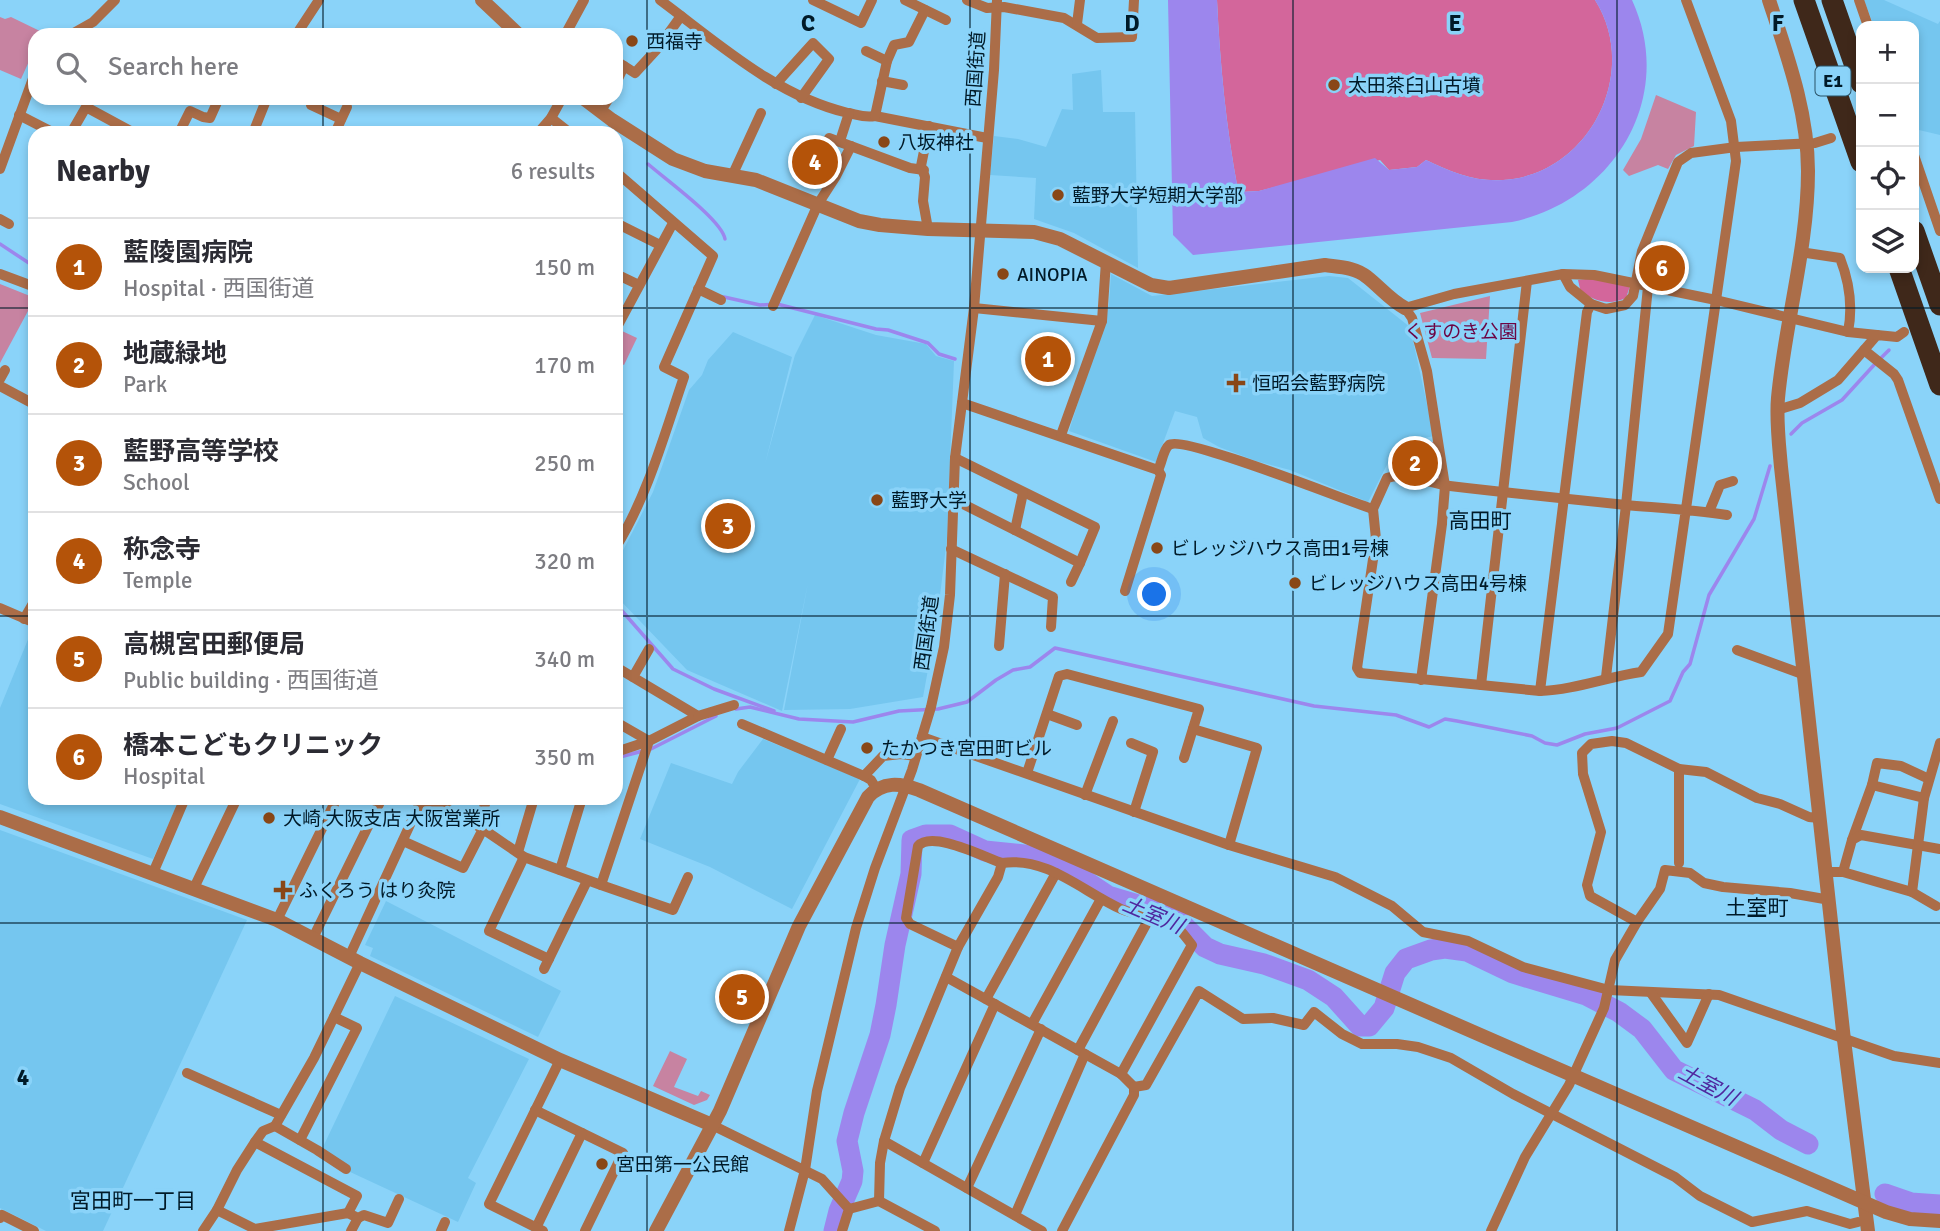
<!DOCTYPE html>
<html lang="en">
<head>
<meta charset="utf-8">
<style>
	:root { --surface:#fff; --page:#f2f2f3; --text:#2b2b33; --muted:#7c7c81; --line:#e1e1e2; --accent:#b45309 }
	body { margin:0; font-family:Signika,"Noto Sans JP",sans-serif; background:var(--page); color:var(--text) }
	.controls { position:absolute; right:21px; top:21px; display:grid; overflow:hidden; border-radius:14px; box-shadow:0 4px 10px #0003 }
	.controls button { width:63px; height:63px; display:grid; place-items:center; padding:0; border:0; border-bottom:2px solid var(--line); background:var(--surface); color:var(--text); font:35px sans-serif }
	.you { position:absolute; left:1155px; top:595px; width:24px; height:24px; margin:-18px; border:5px solid #fff; border-radius:50%; background:#1a73e8; box-shadow:0 0 0 10px #1a73e833 }
	.badge { display:grid; place-items:center; width:46px; height:46px; border-radius:50%; background:var(--accent); color:#fff; font-size:23px; font-weight:700 }
	.pin { position:absolute; translate:-50% -50%; border:4px solid #fff; box-shadow:0 2px 7px #0006 }
	.list { margin:0; padding:0; list-style:none }
	h2 { display:flex; justify-content:space-between; align-items:center; height:91px; margin:0; padding:0 28px; font-size:30px }
	h2 small { font-size:23px; font-weight:400; color:var(--muted) }
	.list li { display:grid; grid-template-columns:46px 1fr auto; gap:21px; align-items:center; box-sizing:border-box; height:98px; padding:0 28px; border-top:2px solid var(--line) }
	.list b { display:block; font-size:26px; white-space:nowrap }
	.list p { margin:0; font-size:23px; white-space:nowrap; color:var(--muted) }
	.list em { font-size:23px; font-style:normal; color:var(--muted) }
	.icon { flex:none; width:38px; height:38px; fill:none; stroke:currentColor; stroke-width:2; stroke-linecap:round; stroke-linejoin:round }
	.map { position:relative; flex:none; width:1940px; height:1231px; overflow:hidden }
	.search { position:absolute; background:var(--surface); box-shadow:0 4px 10px #0003; left:28px; top:28px; width:595px; height:77px; display:flex; align-items:center; gap:18px; box-sizing:border-box; padding:0 24px; border-radius:21px; color:var(--muted); font-size:26px }
	.panel { position:absolute; background:var(--surface); box-shadow:0 4px 10px #0003; left:28px; top:126px; width:595px; height:679px; border-radius:21px }
	.map>svg:first-child { display:block }
	.built { fill:#75c6ef }
	.green { fill:#c783a1 }
	.forest { fill:#d3669b }
	.water { fill:#9c86ed }
	.lines { fill:none; stroke-linecap:round; stroke-linejoin:round }
	.stream { stroke:#9c86ed; stroke-width:3.5 }
	.river { stroke:#9c86ed; stroke-width:21 }
	.minor { stroke:#ab6d48; stroke-width:10 }
	.tertiary { stroke:#ab6d48; stroke-width:14 }
	.motorway { stroke:#3f281a; stroke-width:21 }
	.grid { fill:none; stroke:#001a28; stroke-width:2; stroke-opacity:0.55 }
	.poi-dot { fill:#894717; stroke:#8ad3f9; stroke-width:2.5 }
	.labels { text-anchor:middle; stroke-width:7; stroke-linejoin:round; paint-order:stroke }
	.shield { fill:#8ad3f9; stroke:#295267; stroke-width:2 }
	.shield-label { font-size:18px; font-weight:bold; fill:#001a28 }
	.poi-label { font-size:19px; fill:#001a28; stroke:#8ad3f9; text-anchor:start }
	.street-label { font-size:19px; fill:#001a28; stroke:#8ad3f9 }
	.park-label { font-size:19px; fill:#6d0443; stroke:#8ad3f9 }
	.neighbourhood-label { font-size:21px; fill:#001a28; stroke:#8ad3f9 }
	.water-label { font-size:21px; font-style:italic; fill:#4f279e; stroke:#8ad3f9 }
	.grid-label { font-size:23px; text-anchor:middle; font-weight:bold; fill:#001a28; stroke:#8ad3f9; stroke-width:7; stroke-linejoin:round; paint-order:stroke }
</style>
</head>
<body>
<div class="map">
<svg width="1940" height="1231" viewBox="0 0 1940 1231">
	<rect width="100%" height="100%" fill="#8ad3f9"/>
	<g class="built">
		<path d="M1864,0h20l54,24 2,-3v114l-21,-5 -5,2v-106h-40z"/>
		<path d="M1101,70l2,42h32l3,156 -64,-35 -40,-14 2,-41 -46,-3 4,-39 24,3 28,8 16,-38 11,1 -1,-36z"/>
		<path d="M1111,274l41,22 177,-20 19,2 62,49 24,109 -33,7 -6,6 -27,53 -78,-32 -34,-9 -37,-14 -16,-9 -6,-21 -22,-6 -19,51 -87,-31 40,-127z"/>
		<path d="M815,315l61,20 50,9 10,12 18,5 -7,177 -10,82 -14,77 -73,12 -66,1 24,-127 -26,128 -95,-41 -71,-74v-32l37,-72 36,-102 13,-15 6,-15 25,-28 59,25 -27,107 30,-109z"/>
		<path d="M29,637l6,2v159h145l-27,61 -153,-55v-96z"/>
		<path d="M763,739l97,40 -68,130 -82,-42 -70,-28 31,-76 61,21 6,-12z"/>
		<path d="M0,830l247,90 -144,311h-57l-46,-23z"/>
		<path d="M386,901l175,90 -23,46 -168,-81 3,-8 -8,-3z"/>
		<path d="M395,996l134,63 -61,119 8,5 -18,39 -110,-51 -26,-22z"/>
	</g>
	<g class="green">
		<path d="M0,17l5,2 6,-2 33,16v2h-9v13l-14,31 -21,-9z"/>
		<path d="M1656,95l40,17 -2,34 -18,9 -8,14 -10,-4 -29,11 -6,-6 18,-31z"/>
		<path d="M0,284l35,14 -35,65z"/>
		<path d="M1490,296l-4,63 -54,-1 -12,-45z"/>
		<path d="M622,331l15,7 -13,27 -8,-4v-18z"/>
		<path d="M1433,442l6,38 -45,-11 -2,-11 7,-11z"/>
		<path d="M670,1051l17,8 -13,28 24,9 3,-5 9,4 -3,5 -13,5 -41,-19z"/>
	</g>
	<g class="forest">
		<path d="M1217,0h378c46,72 -6,175 -92,180 -28,2 -52,-8 -77,-20l-9,7 -28,3 -9,-10 -121,31 -18,1 -3,-2c-12,-63 -18,-126 -21,-190z"/>
		<path d="M1594,278l36,8 -4,12c-18,8 -28,3 -45,-5l-3,-13z"/>
	</g>
	<path class="water" d="M1168,0h49c3,64 9,127 21,190l3,2 18,-1 116,-33 14,12 28,-3 9,-7c25,12 49,22 77,20 86,-5 138,-108 92,-180h37c45,98 -19,201 -120,222l-319,33 -20,-20z"/>
	<g class="lines">
		<g class="stream">
			<path d="M648,164c17,15 74,56 77,75"/>
			<path d="M0,244l35,23"/>
			<path d="M724,297l36,8 17,-1 99,25 12,1 40,13 11,11 16,5"/>
			<path d="M1880,359l9,-9"/>
			<path d="M1791,434l11,-11 40,-23 32,-35"/>
			<path d="M616,604l57,65 41,20 60,22"/>
			<path d="M736,709l14,-2 49,12 54,3 46,-11 39,-2 29,-7 29,-22 17,-10 17,-3 25,-19 259,58 82,9 33,12 16,-8 12,2 75,15 13,7 12,2 28,-11 32,-6 53,-27 13,-29 7,-8 19,-69 45,-76 16,-53"/>
			<path d="M651,749l65,-33"/>
			<path d="M616,758l27,-7"/>
		</g>
		<g class="river">
			<path d="M1885,1194l26,9 29,2"/>
			<path d="M834,1231l5,-20 13,-30 1,-10 -6,-30 7,-28 26,-78 6,-30 9,-60 16,-71 1,-34 14,-5h24l35,16 39,4 19,5 35,16 30,20 50,15 21,10 26,26 15,7 44,10 44,16 26,17 26,29h9l15,-18 11,-35 11,-14 25,-9 14,-2 22,3 46,22 73,22 33,17 23,17 32,41 81,40 26,20 27,14"/>
		</g>
		<g class="minor">
			<path d="M660,0c58,43 116,96 188,113 10,2 17,5 27,3l112,22"/>
			<path d="M813,0l48,23 11,-23"/>
			<path d="M905,0l41,20"/>
			<path d="M967,0l20,8 17,-1 60,11 33,20 35,-1 2,-37"/>
			<path d="M1686,0l45,121 5,40 -68,473 -27,38c-34,5 -67,18 -101,19l-180,-18 -3,-5 19,-129 -3,-30 14,-31c19,-7 44,6 63,8 59,7 117,13 176,19 34,3 68,5 101,10"/>
			<path d="M1859,0l9,26"/>
			<path d="M1077,24l3,-24"/>
			<path d="M70,35l23,-13 22,-22"/>
			<path d="M296,35l23,-35"/>
			<path d="M565,35l19,-35"/>
			<path d="M866,51l21,10"/>
			<path d="M616,61l19,12 23,-25 23,-32"/>
			<path d="M882,81l21,4"/>
			<path d="M616,83l8,-17"/>
			<path d="M776,84l37,-41 16,16 -28,39"/>
			<path d="M311,105l30,14"/>
			<path d="M600,112l9,-14"/>
			<path d="M19,115l35,18"/>
			<path d="M875,116l12,-55 7,-16 15,-3 16,-32"/>
			<path d="M551,118l19,15"/>
			<path d="M71,133l15,-26 48,26"/>
			<path d="M179,133l11,-22 13,6 7,1 9,-20"/>
			<path d="M253,133l14,-35"/>
			<path d="M335,133l12,-26"/>
			<path d="M538,133l13,-15 11,-20"/>
			<path d="M829,138l81,30 14,2"/>
			<path d="M840,141l9,-28"/>
			<path d="M1914,155l26,76"/>
			<path d="M0,169l35,-96"/>
			<path d="M616,172l97,84 -49,111 20,10c-20,58 -36,118 -68,170"/>
			<path d="M732,176l29,-63"/>
			<path d="M0,219l9,5"/>
			<path d="M616,223l44,22"/>
			<path d="M928,229l-5,-28 2,-24 -4,-11 8,-40"/>
			<path d="M1800,252l40,6c9,23 13,49 8,74"/>
			<path d="M0,274l35,13"/>
			<path d="M616,274l23,11"/>
			<path d="M1563,274l7,13 21,17 15,5 19,-4 8,-9 9,-45 36,-89 13,-9 45,-6 79,-4 16,-5"/>
			<path d="M698,289l23,11"/>
			<path d="M773,306l45,-102 18,-28 15,-30"/>
			<path d="M974,308l128,13"/>
			<path d="M616,329l57,-106"/>
			<path d="M1864,350l30,24 4,6 42,119"/>
			<path d="M0,379l5,-9"/>
			<path d="M0,386l30,16"/>
			<path d="M962,403l196,67 3,5 -36,116"/>
			<path d="M1777,410l23,-7 38,-23 39,-45 20,2 7,-5"/>
			<path d="M1061,435l41,-114 4,-60"/>
			<path d="M955,458l140,69 -15,36"/>
			<path d="M1158,470c4,-7 5,-20 11,-25 15,-10 178,56 204,64"/>
			<path d="M953,499l127,64 -9,19"/>
			<path d="M1709,512l11,-27 13,-4"/>
			<path d="M1015,530l8,-37"/>
			<path d="M951,549l102,48 -2,30"/>
			<path d="M0,608l35,15"/>
			<path d="M24,619l11,-19"/>
			<path d="M999,646l6,-72"/>
			<path d="M1737,650l68,25"/>
			<path d="M616,667l82,49 -49,25 -33,11"/>
			<path d="M633,677l16,-28"/>
			<path d="M1606,677l20,-172 22,-218"/>
			<path d="M1421,680l21,-156 3,-38 -18,-115 -15,-53 -7,-10 49,-14 109,-20 31,1 122,25 132,32 29,3"/>
			<path d="M1481,685l46,-404"/>
			<path d="M1540,691l47,-379 4,-8"/>
			<path d="M1047,714l30,11"/>
			<path d="M698,716l36,-11"/>
			<path d="M742,724l122,52 7,4 6,10"/>
			<path d="M1193,729l64,19 -28,97"/>
			<path d="M922,737l307,108 106,32 57,29 31,26 45,9 55,26 86,23 110,5 175,61 46,7"/>
			<path d="M1131,743l22,9 -19,60"/>
			<path d="M827,760l14,-31"/>
			<path d="M1027,773l32,-97 8,-2 132,35 -15,49"/>
			<path d="M864,776l19,-20 18,-2 15,2"/>
			<path d="M1872,785l52,13"/>
			<path d="M1085,795l28,-74"/>
			<path d="M408,798l34,8 41,23 41,28 77,28 48,-144 -33,-19"/>
			<path d="M478,826l9,-28"/>
			<path d="M1852,840l20,-55 5,-22 24,3 28,13"/>
			<path d="M403,841l60,27 20,-39"/>
			<path d="M518,852l16,-54"/>
			<path d="M524,857l-35,74 60,28"/>
			<path d="M1679,863v-94"/>
			<path d="M560,870l22,-72"/>
			<path d="M1827,872h16l9,-32 9,-5 79,14"/>
			<path d="M1843,872l69,20 24,14"/>
			<path d="M153,873l32,-75"/>
			<path d="M601,885l72,25 15,-33"/>
			<path d="M194,888l43,-90"/>
			<path d="M1912,892l12,-94 16,-55"/>
			<path d="M277,920l60,-122"/>
			<path d="M1637,922l23,-33 5,-19 25,3 14,10 19,4 67,6 40,7"/>
			<path d="M313,938l69,-140"/>
			<path d="M958,947l-48,-23 -4,-6 12,-72c14,-16 66,11 84,17"/>
			<path d="M349,957l71,-154"/>
			<path d="M544,969l43,-88"/>
			<path d="M946,977l175,97 13,13v8l-72,136"/>
			<path d="M1651,993l36,50 22,-49"/>
			<path d="M986,999l70,-126"/>
			<path d="M1032,1024l69,-125"/>
			<path d="M1078,1050l72,-133"/>
			<path d="M187,1073l94,42"/>
			<path d="M1134,1087l12,-2 53,-94 44,28 30,-1 31,7 10,-13 28,22 20,10h35l21,3 33,11 62,36 162,83 25,19 52,26 55,-11 43,13 8,-2"/>
			<path d="M535,1110l88,43 -38,78"/>
			<path d="M712,1125l110,54 27,30 -7,22"/>
			<path d="M275,1126l42,24 29,19"/>
			<path d="M300,1140l57,-112 -23,-11"/>
			<path d="M884,1141l158,90"/>
			<path d="M255,1142l102,54 -9,17"/>
			<path d="M923,1163l72,-159"/>
			<path d="M967,1188l74,-159"/>
			<path d="M879,1201l1,-38 4,-22 16,-53 58,-141 40,-70 4,-14c45,-7 81,29 119,46 18,8 41,7 57,19 5,5 10,12 14,17l-71,129"/>
			<path d="M849,1209l30,-8 56,30"/>
			<path d="M217,1210l38,19 93,-16 10,5 6,-3 24,8 11,-24"/>
			<path d="M1015,1215l70,-161"/>
			<path d="M0,1218l2,-3 32,16"/>
			<path d="M536,1228l46,-95"/>
			<path d="M203,1231l14,-21 20,-40 18,-28 8,-11 12,-5 39,-68 46,-95"/>
			<path d="M351,1231l7,-13"/>
			<path d="M441,1231l4,-9"/>
			<path d="M543,1231l-54,-27 71,-144"/>
			<path d="M789,1231l16,-61 12,-79 39,-163 19,-60 37,-98 19,-63 13,-60 6,-52 5,-137 19,-150 20,-238 3,-70"/>
			<path d="M1491,1231l34,-74 44,-72 35,-77 11,-48 22,-38 -47,-26 -3,-11 14,-53 -18,-58 -1,-21 9,-9 21,-3 14,2 53,26 27,3 51,26 23,6 29,13 10,1"/>
		</g>
		<g class="tertiary">
			<path d="M482,0l37,35"/>
			<path d="M1769,0c18,55 39,112 39,171 0,76 -23,151 -30,227 -2,22 1,46 3,69l63,573 24,191"/>
			<path d="M583,98l29,22 61,39 32,12 51,9 103,41 21,4 48,4 106,3 26,7 91,46 18,3 156,-23c14,2 30,2 42,12 14,11 23,23 38,31"/>
			<path d="M0,817l277,103 83,43 200,97 152,65"/>
			<path d="M656,1231l64,-120 79,-185 69,-129c15,-16 32,-14 51,-7l967,422 24,7 30,2"/>
		</g>
		<g class="motorway">
			<path d="M1804,0l57,162"/>
			<path d="M1832,0l29,83"/>
			<path d="M1914,231l26,74"/>
			<path d="M1899,268l41,117"/>
		</g>
	</g>
	<path class="grid" d="M323,0v35M647,0v1231M970,0v1231M1293,0v1231M1617,0v1231M323,98v35M0,308h35M616,308h1324M0,616h35M616,616h1324M323,798v433M0,923h1940"/>
	<g class="poi-dot">
		<circle cx="632" cy="41" r="7"/>
		<circle cx="1334" cy="85" r="7"/>
		<circle cx="884" cy="142" r="7"/>
		<circle cx="1058" cy="195" r="7"/>
		<circle cx="1003" cy="274" r="7"/>
		<path d="M1232.5 372.5h7v7h7v7h-7v7h-7v-7h-7v-7h7z"/>
		<circle cx="877" cy="500" r="7"/>
		<circle cx="1157" cy="548" r="7"/>
		<circle cx="1295" cy="583" r="7"/>
		<circle cx="867" cy="748" r="7"/>
		<circle cx="269" cy="818" r="7"/>
		<path d="M279.5 879.5h7v7h7v7h-7v7h-7v-7h-7v-7h7z"/>
		<circle cx="602" cy="1164" r="7"/>
	</g>
	<g class="labels">
		<rect class="shield" x="1815.5" y="66.5" width="35" height="29" rx="5"/>
		<g class="shield-label">
			<text x="1833" y="87">E1</text>
		</g>
		<g class="poi-label">
			<text x="646" y="48">西福寺</text>
			<text x="1348" y="92">太田茶臼山古墳</text>
			<text x="898" y="149">八坂神社</text>
			<text x="1072" y="202">藍野大学短期大学部</text>
			<text x="1017" y="281">AINOPIA</text>
			<text x="1252" y="390">恒昭会藍野病院</text>
			<text x="891" y="507">藍野大学</text>
			<text x="1171" y="555">ビレッジハウス高田1号棟</text>
			<text x="1309" y="590">ビレッジハウス高田4号棟</text>
			<text x="881" y="755">たかつき宮田町ビル</text>
			<text x="283" y="825">大崎 大阪支店 大阪営業所</text>
			<text x="299" y="897">ふくろう はり灸院</text>
			<text x="616" y="1171">宮田第一公民館</text>
		</g>
		<g class="street-label">
			<text transform="translate(975 69) rotate(-86)" y="7">西国街道</text>
			<text transform="translate(926 633) rotate(-82)" y="7">西国街道</text>
		</g>
		<g class="park-label">
			<text x="1461" y="338">くすのき公園</text>
		</g>
		<g class="neighbourhood-label">
			<text x="1480" y="528">高田町</text>
			<text x="1757" y="915">土室町</text>
			<text x="133" y="1208">宮田町一丁目</text>
		</g>
		<g class="water-label">
			<text transform="translate(1153 915) rotate(23)" y="7">土室川</text>
			<text transform="translate(1708 1085) rotate(28)" y="7">土室川</text>
		</g>
	</g>
	<g class="grid-label">
		<text x="808" y="31">C</text>
		<text x="1132" y="31">D</text>
		<text x="1455" y="31">E</text>
		<text x="1778" y="31">F</text>
		<text x="23" y="1085">4</text>
	</g>
</svg>
<div class="controls">
<button>+</button>
<button>−</button>
<button><svg class="icon" aria-label="locate" viewBox="0 0 24 24"><circle cx="12" cy="12" r="6"/><path d="M12 2v4M12 18v4M2 12h4M18 12h4"/></svg></button>
<button><svg class="icon" aria-label="layers" viewBox="0 0 24 24"><path d="M12 4l9 5-9 5-9-5zM3 14l9 5 9-5"/></svg></button>
</div>
<div class="you"></div>
<div class="pin badge" style="left:1048px;top:359px">1</div>
<div class="pin badge" style="left:1415px;top:463px">2</div>
<div class="pin badge" style="left:728px;top:526px">3</div>
<div class="pin badge" style="left:815px;top:162px">4</div>
<div class="pin badge" style="left:742px;top:997px">5</div>
<div class="pin badge" style="left:1662px;top:268px">6</div>
<div class="search"><svg class="icon" aria-label="search" viewBox="0 0 24 24"><circle cx="10" cy="10" r="6"/><path d="M15 15l6 6"/></svg>Search here</div>
<section class="panel">
<h2>Nearby<small>6 results</small></h2>
<ul class="list">
<li><span class="badge">1</span><div><b>藍陵園病院</b><p>Hospital · 西国街道</p></div><em>150 m</em></li>
<li><span class="badge">2</span><div><b>地蔵緑地</b><p>Park</p></div><em>170 m</em></li>
<li><span class="badge">3</span><div><b>藍野高等学校</b><p>School</p></div><em>250 m</em></li>
<li><span class="badge">4</span><div><b>称念寺</b><p>Temple</p></div><em>320 m</em></li>
<li><span class="badge">5</span><div><b>高槻宮田郵便局</b><p>Public building · 西国街道</p></div><em>340 m</em></li>
<li><span class="badge">6</span><div><b>橋本こどもクリニック</b><p>Hospital</p></div><em>350 m</em></li>
</ul>
</section>
</div>
</body>
</html>
